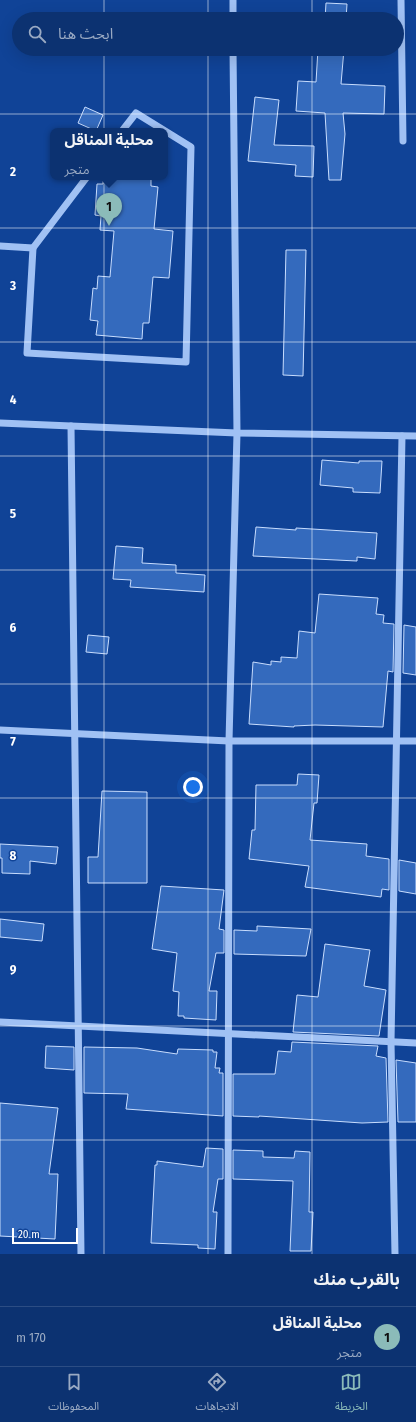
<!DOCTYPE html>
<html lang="ar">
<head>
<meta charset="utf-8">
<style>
	:root { --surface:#0c3271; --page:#153a76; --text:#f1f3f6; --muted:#9aaac3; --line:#2c4d84; --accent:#8bbbb9 }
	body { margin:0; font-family:"Fira Sans Condensed","Noto Sans Arabic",sans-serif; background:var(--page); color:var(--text); direction:rtl }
	.scale { position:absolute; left:12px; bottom:10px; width:66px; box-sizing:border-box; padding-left:4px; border:2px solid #fff; border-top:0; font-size:11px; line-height:14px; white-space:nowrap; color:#fff; -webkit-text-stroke:3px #104397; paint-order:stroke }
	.you { position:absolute; left:193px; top:787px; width:14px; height:14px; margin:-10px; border:3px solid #fff; border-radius:50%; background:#1a73e8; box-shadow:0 0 0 6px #1a73e833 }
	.badge { display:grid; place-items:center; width:26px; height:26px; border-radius:50%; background:var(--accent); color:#111; font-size:13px; font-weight:700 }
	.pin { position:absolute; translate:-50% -33px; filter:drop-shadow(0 1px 2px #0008) }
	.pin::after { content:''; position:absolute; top:21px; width:14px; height:12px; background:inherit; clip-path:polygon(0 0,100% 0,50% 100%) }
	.popup { position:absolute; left:50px; top:128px; width:118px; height:52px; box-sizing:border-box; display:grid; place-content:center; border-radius:8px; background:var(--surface); filter:drop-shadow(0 1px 3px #0005); font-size:13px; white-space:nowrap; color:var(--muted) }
	.popup b { font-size:15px; color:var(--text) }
	.popup::after { content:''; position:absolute; left:50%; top:100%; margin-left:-8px; border:8px solid transparent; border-top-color:var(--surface) }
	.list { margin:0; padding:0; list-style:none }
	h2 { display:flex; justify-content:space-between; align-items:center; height:52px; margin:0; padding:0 16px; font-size:17px }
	h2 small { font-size:13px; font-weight:400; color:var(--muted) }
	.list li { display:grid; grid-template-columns:26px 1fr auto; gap:12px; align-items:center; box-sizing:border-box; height:60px; padding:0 16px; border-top:1px solid var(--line) }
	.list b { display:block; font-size:15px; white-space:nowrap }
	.list p { margin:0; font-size:13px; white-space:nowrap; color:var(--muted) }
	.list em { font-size:13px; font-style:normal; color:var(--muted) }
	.icon { flex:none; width:22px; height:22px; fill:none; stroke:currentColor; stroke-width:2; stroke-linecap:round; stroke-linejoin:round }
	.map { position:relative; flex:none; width:416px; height:1254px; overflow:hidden; direction:ltr }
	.search { position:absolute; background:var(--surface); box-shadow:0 4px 16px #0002; left:12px; right:12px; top:12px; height:44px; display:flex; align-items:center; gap:10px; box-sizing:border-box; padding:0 14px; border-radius:22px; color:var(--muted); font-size:15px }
	.sheet { height:112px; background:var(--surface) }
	nav { display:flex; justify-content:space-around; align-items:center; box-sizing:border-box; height:56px; border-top:1px solid var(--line); background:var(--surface); font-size:11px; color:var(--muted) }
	nav a { display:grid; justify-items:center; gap:2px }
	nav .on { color:var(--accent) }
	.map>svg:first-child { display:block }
	.building { fill:#346abd; stroke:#c8ddfe }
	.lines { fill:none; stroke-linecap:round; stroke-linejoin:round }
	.minor { stroke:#a0c1f4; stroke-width:7 }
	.grid { fill:none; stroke:#fff; stroke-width:1; stroke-opacity:0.55 }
	.grid-label { font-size:13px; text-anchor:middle; font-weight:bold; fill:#fff; stroke:#104397; stroke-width:3; stroke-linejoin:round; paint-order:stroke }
</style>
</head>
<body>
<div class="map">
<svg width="416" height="1254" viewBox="0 0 416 1254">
	<rect width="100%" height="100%" fill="#104397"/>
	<g class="building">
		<path d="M326,3l21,1 -1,15h-21z"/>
		<path d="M318,49h26l-3,35 44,2 -1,28 -41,-1 2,21 -4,46h-12l-4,-67 -29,-2 2,-30 18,1z"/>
		<path d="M255,97l24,3 -5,45 40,1 -1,31 -18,-1 1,-11 -48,-4z"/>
		<path d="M85,107l18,8 -7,16 -18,-8z"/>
		<path d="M103,177h48v9l7,1 -4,42 19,2 -4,47 -16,-1 -4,46h-6l-1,16 -46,-4 2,-14 -8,-1 3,-32 4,1 1,-13 12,1 4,-46 -14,-1 1,-14 -6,-1 2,-31h6z"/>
		<path d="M286,250h20l-3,126 -20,-1z"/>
		<path d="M322,460l37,3v-2h23l-2,32 -27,-1v-4l-33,-3z"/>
		<path d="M256,527l40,3v-2l81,5 -2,26 -18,-2v4l-104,-5z"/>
		<path d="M116,546l27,2 -1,15 34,2v8l29,2 -1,17 -74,-5 1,-7 -18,-1z"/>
		<path d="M319,594l59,4 -2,16 8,1 -1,8 11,1 -1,48 -5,-1 -5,56 -68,-2 -21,1v1l-45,-3 4,-62 18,3v-4l10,1v-5l16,1 2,-27 16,2z"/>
		<path d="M404,625l12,2v48l-13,-2z"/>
		<path d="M88,635l21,2 -2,17 -21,-2z"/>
		<path d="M298,774l21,1 -2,28h-3l-4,37 57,4 -1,12 23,3v31l-7,-1 -1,8 -76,-10 4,-21 -60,-7 3,-29h3l1,-45h41z"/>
		<path d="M102,791l45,1v91h-59v-26h10z"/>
		<path d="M0,844l58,3 -2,17 -26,-3v13l-28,-1v-15h-2z"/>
		<path d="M399,860l17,3v31l-17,-3z"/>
		<path d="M161,886l63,4 -5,39 5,1v23h-8l-7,38h8l-1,29 -32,-2v-2h-6l1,-24 -6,-1 4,-38 -25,-4z"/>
		<path d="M0,919l44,5 -2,17 -42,-4z"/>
		<path d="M257,926l54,3 -5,27 -72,-2v-24l23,1z"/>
		<path d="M325,944l45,6 -6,36 22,4 -7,46 -86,-4 4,-37 21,2z"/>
		<path d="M292,1042l86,4 -2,10 10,2 2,64 -26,1 -103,-7v1l-26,-1v-42h42l3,-23 13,1z"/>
		<path d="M46,1046l28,1v23l-29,-2z"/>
		<path d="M84,1047l53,1 40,6 1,-5 35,1v2h4l-2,16h5l-1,5h4v43l-97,-7 2,-15 -44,-1z"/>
		<path d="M396,1060l20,3v59h-18z"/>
		<path d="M0,1103l58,5 -9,66h9l-3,65 -55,-3z"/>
		<path d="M206,1148l17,1v30h-5l-5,33h4l-2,37 -17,-1v-3l-47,-2 4,-78h2v-4l46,6z"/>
		<path d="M233,1150l30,1v6l31,1 1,-7 15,1 -1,60h4l-2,39h-21l3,-70 -60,-2z"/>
	</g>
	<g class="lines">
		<g class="minor">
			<path d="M233,0v19"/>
			<path d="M401,0l2,141"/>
			<path d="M87,177l-54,71 -6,105 159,9 5,-215 -55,-34 -14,18"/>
			<path d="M0,246l33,2"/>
			<path d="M0,423l237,10 179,3"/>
			<path d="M71,426l10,828"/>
			<path d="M0,730l229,11h187"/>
			<path d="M0,1022l416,21"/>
			<path d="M228,1254l1,-513 8,-308 -4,-384"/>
			<path d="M395,1254l-4,-212 11,-606"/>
		</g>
	</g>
	<path class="grid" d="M104,0v19M208,0v19M312,0v19M104,49v1205M208,49v1205M312,49v1205M0,114h416M0,228h416M0,342h416M0,456h416M0,570h416M0,684h416M0,798h416M0,912h416M0,1026h416M0,1140h416"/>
	<g class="grid-label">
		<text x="13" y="176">2</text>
		<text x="13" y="290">3</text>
		<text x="13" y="404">4</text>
		<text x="13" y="518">5</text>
		<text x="13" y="632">6</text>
		<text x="13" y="746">7</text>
		<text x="13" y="860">8</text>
		<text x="13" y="974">9</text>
	</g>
</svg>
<div class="scale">20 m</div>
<div class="you"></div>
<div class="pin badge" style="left:109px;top:226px">1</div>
<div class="popup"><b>محلية المناقل</b>متجر</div>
<div class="search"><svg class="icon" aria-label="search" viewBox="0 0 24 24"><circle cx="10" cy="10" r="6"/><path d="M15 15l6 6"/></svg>ابحث هنا</div>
</div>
<section class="sheet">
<h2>بالقرب منك<small></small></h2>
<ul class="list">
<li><span class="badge">1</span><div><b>محلية المناقل</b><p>متجر</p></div><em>170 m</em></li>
</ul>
</section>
<nav>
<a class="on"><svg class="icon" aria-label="map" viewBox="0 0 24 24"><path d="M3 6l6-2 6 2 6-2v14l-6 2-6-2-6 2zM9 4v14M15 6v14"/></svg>الخريطة</a>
<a><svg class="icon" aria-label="directions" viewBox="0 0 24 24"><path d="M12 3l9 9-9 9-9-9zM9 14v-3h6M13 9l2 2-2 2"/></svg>الاتجاهات</a>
<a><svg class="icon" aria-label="saved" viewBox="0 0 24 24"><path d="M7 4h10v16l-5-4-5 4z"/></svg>المحفوظات</a>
</nav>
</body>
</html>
